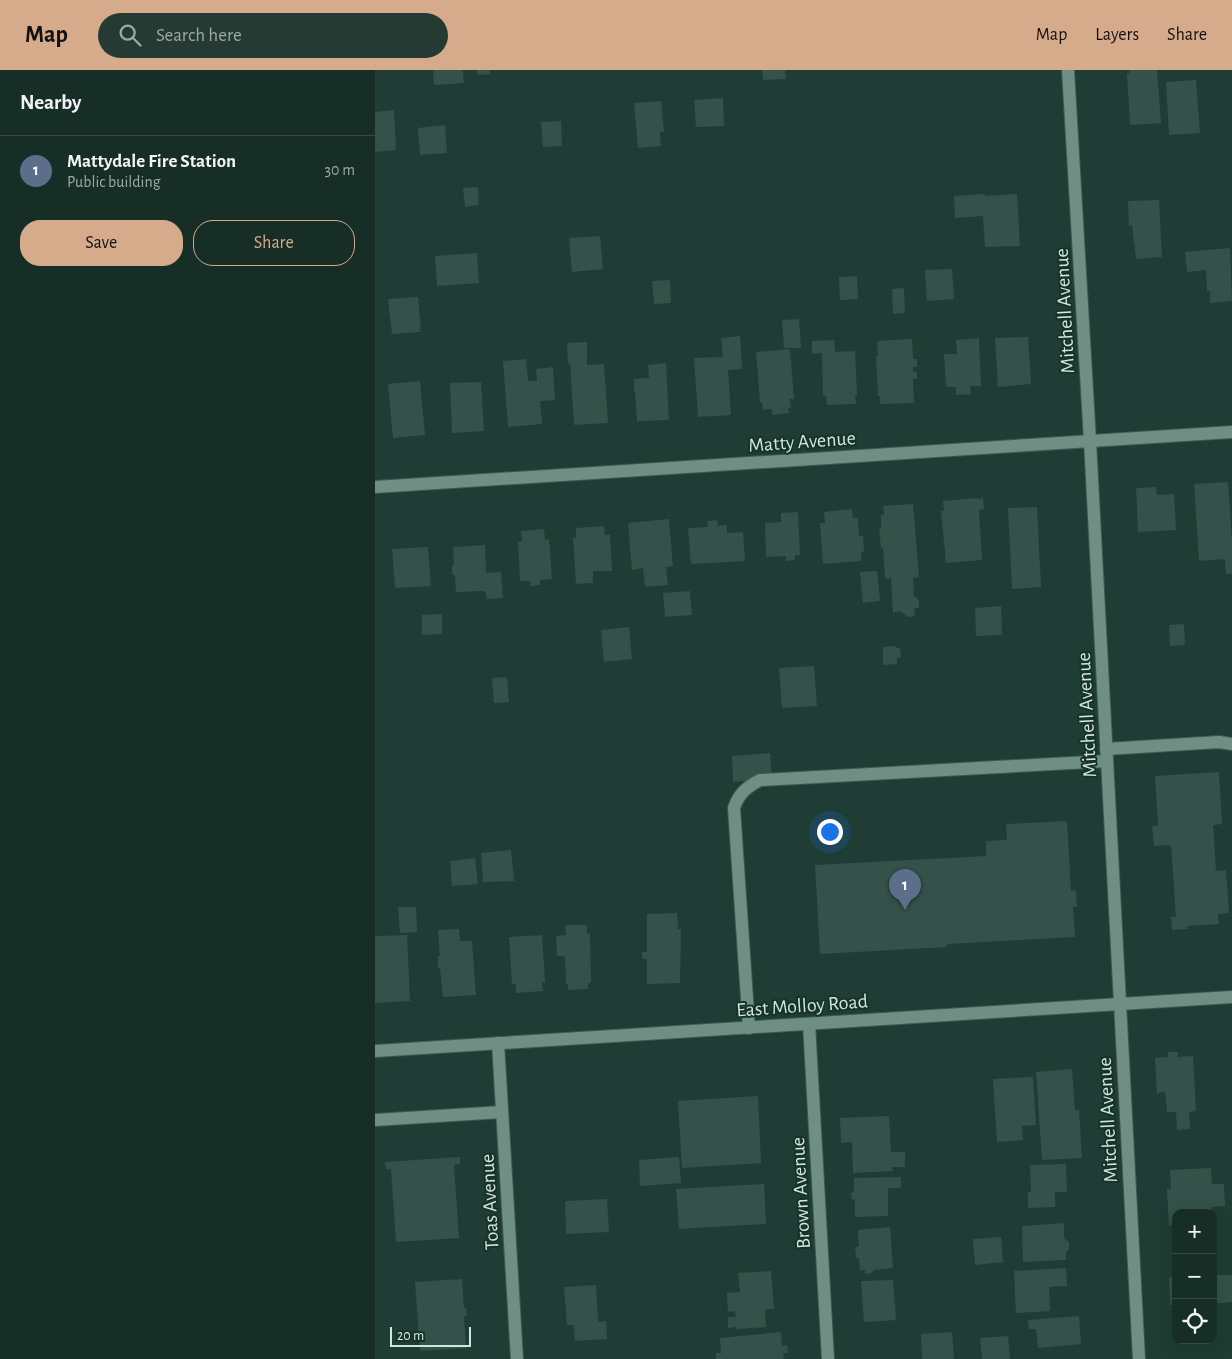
<!DOCTYPE html>
<html lang="en">
<head>
<meta charset="utf-8">
<style>
	:root { --surface:#172e27; --page:#243a33; --text:#f1f3f6; --muted:#9ea8a7; --line:#364a44; --accent:#d6ab8b }
	body { margin:0; font-family:"Alegreya Sans",sans-serif; background:var(--page); color:var(--text) }
	.controls { position:absolute; right:15px; bottom:15px; display:grid; overflow:hidden; border-radius:10px; box-shadow:0 5px 20px #0002 }
	.controls button { width:45px; height:45px; display:grid; place-items:center; padding:0; border:0; border-bottom:1px solid var(--line); background:var(--surface); color:var(--text); font:25px sans-serif }
	.scale { position:absolute; left:15px; bottom:12px; width:81px; box-sizing:border-box; padding-left:5px; border:2px solid #d4e5df; border-top:0; font-size:14px; line-height:18px; white-space:nowrap; color:#d4e5df; -webkit-text-stroke:4px #15332a; paint-order:stroke }
	.you { position:absolute; left:454px; top:761px; width:18px; height:18px; margin:-12px; border:4px solid #fff; border-radius:50%; background:#1a73e8; box-shadow:0 0 0 8px #1a73e833 }
	.badge { display:grid; place-items:center; width:32px; height:32px; border-radius:50%; background:var(--accent); color:#fff; font-size:16px; font-weight:700 }
	.pin { position:absolute; translate:-50% -41px; filter:drop-shadow(0 1px 2px #0008) }
	.pin::after { content:''; position:absolute; top:26px; width:18px; height:15px; background:inherit; clip-path:polygon(0 0,100% 0,50% 100%) }
	.list { margin:0; padding:0; list-style:none }
	h2 { display:flex; justify-content:space-between; align-items:center; height:65px; margin:0; padding:0 20px; font-size:21px }
	h2 small { font-size:16px; font-weight:400; color:var(--muted) }
	.list li { display:grid; grid-template-columns:32px 1fr auto; gap:15px; align-items:center; box-sizing:border-box; height:70px; padding:0 20px; border-top:1px solid var(--line) }
	.list b { display:block; font-size:19px; white-space:nowrap }
	.list p { margin:0; font-size:16px; white-space:nowrap; color:var(--muted) }
	.list em { font-size:16px; font-style:normal; color:var(--muted) }
	.actions { display:flex; gap:10px; padding:15px 20px }
	.actions a { flex:1; padding:11px 0; border:1px solid var(--accent); border-radius:20px; text-align:center; font-size:18px; color:var(--accent) }
	.actions .main { background:var(--accent); color:#111 }
	.icon { flex:none; width:28px; height:28px; fill:none; stroke:currentColor; stroke-width:2; stroke-linecap:round; stroke-linejoin:round }
	.map { position:relative; flex:none; width:857px; height:1289px; overflow:hidden }
	header { display:flex; align-items:center; gap:30px; box-sizing:border-box; height:70px; padding:0 25px; background:var(--accent); color:#111 }
	header strong { font-size:24px }
	nav { display:flex; gap:28px; margin-inline-start:auto; font-size:18px }
	.search { width:350px; height:45px; background:var(--page); display:flex; align-items:center; gap:12px; box-sizing:border-box; padding:0 18px; border-radius:28px; color:var(--muted); font-size:19px }
	main { display:flex }
	aside { flex:1; background:var(--surface) }
	.map>svg:first-child { display:block }
	.building { fill:#345249 }
	.lines { fill:none; stroke-linecap:round; stroke-linejoin:round }
	.lane-casing { stroke:#3f5a53; stroke-width:14 }
	.street-casing { stroke:#3f5a53; stroke-width:14 }
	.secondary-casing { stroke:#3f5a53; stroke-width:14 }
	.lane { stroke:#6f8f84; stroke-width:12 }
	.street { stroke:#6f8f84; stroke-width:12 }
	.secondary { stroke:#6f8f84; stroke-width:12 }
	.labels { text-anchor:middle; stroke-width:4; stroke-linejoin:round; paint-order:stroke }
	.street-label { font-size:20px; fill:#d4e5df; stroke:#15332a }
</style>
</head>
<body>
<header>
<strong>Map</strong>
<div class="search"><svg class="icon" aria-label="search" viewBox="0 0 24 24"><circle cx="10" cy="10" r="6"/><path d="M15 15l6 6"/></svg>Search here</div>
<nav><a>Map</a><a>Layers</a><a>Share</a></nav>
</header>
<main>
<aside>
<h2>Nearby<small></small></h2>
<ul class="list">
<li><span class="badge" style="background:#5c6f8a">1</span><div><b>Mattydale Fire Station</b><p>Public building</p></div><em>30 m</em></li>
</ul>
<div class="actions"><a class="main">Save</a><a>Share</a></div>
</aside>
<div class="map">
<svg width="857" height="1289" viewBox="0 0 857 1289">
	<rect width="100%" height="100%" fill="#1f3d34"/>
	<g class="building">
		<path d="M58,0h30l1,13 -30,2z"/>
		<path d="M102,0h13v4l-13,1z"/>
		<path d="M387,0h23l1,9 -23,1z"/>
		<path d="M754,0h28l4,53 -31,2 -3,-51h2z"/>
		<path d="M821,10l4,53 -31,2 -3,-53z"/>
		<path d="M348,28l1,28 -28,1 -2,-27z"/>
		<path d="M286,31l3,31h-4l1,14 -23,2 -4,-45z"/>
		<path d="M19,40l2,40 -21,2v-40z"/>
		<path d="M186,51l1,25 -19,1 -2,-25z"/>
		<path d="M70,55l2,28 -27,2 -2,-27z"/>
		<path d="M103,117l1,18 -14,2 -2,-19z"/>
		<path d="M610,124v2l32,-2 3,52 -35,1 -2,-31 -28,2 -1,-22z"/>
		<path d="M784,130l3,57 -26,2 -4,-34 -3,1 -1,-25z"/>
		<path d="M225,166l3,33 -31,3 -3,-34z"/>
		<path d="M855,178l2,53 -22,2v-12h-3l-1,-21 -19,2 -2,-20z"/>
		<path d="M102,183l2,30 -42,3 -2,-30z"/>
		<path d="M577,199l2,30 -27,2 -2,-31z"/>
		<path d="M482,206l1,23 -18,1 -1,-23z"/>
		<path d="M295,210l1,23 -17,1 -2,-23z"/>
		<path d="M529,218l1,25 -12,1 -1,-25z"/>
		<path d="M43,227l3,32h-2l1,3 -28,2 -4,-35z"/>
		<path d="M424,249l2,29h-17l-2,-28z"/>
		<path d="M365,266l2,33 -14,1 3,45 -33,2 -4,-59 29,-1 -2,-19z"/>
		<path d="M653,267l3,47 -33,3 -3,-49z"/>
		<path d="M604,268l2,48h-11l1,8 -15,1v-8h-10l-2,-33h13l-1,-14z"/>
		<path d="M537,269l1,20h4v8h-4v5h4v7h-4l1,24 -34,1v-8h-2l-2,-40h2l-1,-15z"/>
		<path d="M459,270l1,12 20,-1 2,44h-2l1,9 -29,1 -1,-9h-3l-1,-43 -10,1v-13z"/>
		<path d="M212,272v23l17,-1 4,59 -34,2 -4,-62 -2,1 -1,-21z"/>
		<path d="M415,279l4,50h-4l1,9h-3l1,5 -17,2v-6l-9,1 -1,-8h-2l-4,-50z"/>
		<path d="M151,289l2,22h9l-1,-12 17,-2 2,33 -15,1 2,23 -34,3 -5,-66z"/>
		<path d="M291,293l3,57 -32,1 -2,-30h-1v-12l15,-1 -1,-13z"/>
		<path d="M45,311l5,54 -32,3 -5,-54z"/>
		<path d="M106,312l3,49 -32,2 -2,-50z"/>
		<path d="M853,412l4,59v33h-6l-1,-15 -26,2 -5,-77z"/>
		<path d="M781,417l1,8 17,-1 2,36 -38,2 -2,-44z"/>
		<path d="M603,428v1l5,-1 1,11 -5,1 3,50 -36,3 -5,-52h3l-1,-10z"/>
		<path d="M538,434l6,73 -6,1 1,19 2,-1 3,6v6h-5l1,8 -7,1 -8,-6 -7,2 -2,-35 -6,1 -2,-31h-2l-2,-19h2v-14h3l-1,-9z"/>
		<path d="M662,437l4,80 -29,2 -4,-81z"/>
		<path d="M477,439l1,9h5l1,18h4l1,16 -3,1v8l-38,3 -3,-41h5l-1,-11z"/>
		<path d="M423,442l2,43h-5v5l-9,1v-5l-20,1 -1,-34 16,-1v-9z"/>
		<path d="M294,449l4,47 -7,1 2,18 -23,2 -2,-19 -11,2 -4,-47z"/>
		<path d="M342,450l1,6 9,-1v8l16,-1 2,29 -54,3 -3,-36 20,-1 -1,-6z"/>
		<path d="M229,456l1,9h5l2,36h-19v12l-17,1 -3,-46h3v-10z"/>
		<path d="M169,459l1,11 4,-1 3,40 -12,1v5l-10,1v-5h-10l-2,-39 4,-1 -1,-10z"/>
		<path d="M110,475l1,28 15,-1 2,26 -16,1 -2,-8 -29,1 -1,-16 -3,-2v-7l2,-3 -1,-17z"/>
		<path d="M53,477l3,39 -36,2 -3,-39z"/>
		<path d="M502,501l3,30 -17,2 -3,-31z"/>
		<path d="M315,521l2,24 -27,2 -2,-24z"/>
		<path d="M626,536l1,29 -26,1 -1,-28z"/>
		<path d="M67,544v20l-20,1v-20z"/>
		<path d="M809,554l1,21 -15,1 -1,-21z"/>
		<path d="M254,557l3,32 -28,3 -3,-32z"/>
		<path d="M521,576v2h4l1,9 -4,1v6l-14,1v-18z"/>
		<path d="M439,596l3,40 -35,2 -3,-40z"/>
		<path d="M132,607l2,25 -15,1 -2,-25z"/>
		<path d="M395,683l2,26 -39,3 -1,-26z"/>
		<path d="M844,702l3,52 -9,1 3,46 10,-1 3,43 -11,1 1,10 -32,2 1,3 -16,1 -1,-13h5l-5,-72 -17,1 -2,-20h6l-3,-50z"/>
		<path d="M692,751l4,70 5,-1 1,17h-4l2,30 -128,7v3l-127,7 -5,-89 171,-9v-15l21,-1 -1,-16z"/>
		<path d="M136,780l3,31 -31,1 -2,-29z"/>
		<path d="M100,788l3,26 -26,2 -2,-25z"/>
		<path d="M23,837h18l1,25 -17,1z"/>
		<path d="M302,843l1,16h3l-1,54 -33,1v-25h-5v-7h5v-38z"/>
		<path d="M190,855h22v9h3l1,49h-3v6l-20,1v-6h-2l-1,-28h-8l-1,-20 10,-1z"/>
		<path d="M84,859l1,12h12l4,54 -33,2 -3,-29h-2v-12h2l-2,-26z"/>
		<path d="M32,865l3,66 -35,2v-67z"/>
		<path d="M167,865l3,47h-3l1,9 -27,2v-9h-4l-3,-47z"/>
		<path d="M793,982h10v5l15,-1 3,55 -7,1 1,17 -13,1 -1,-18h-9l-2,-20 -8,1 -2,-35 13,-1z"/>
		<path d="M697,999l3,41h4l3,48 -40,2 -6,-88z"/>
		<path d="M658,1007l3,48 -14,1 1,14 -26,2 -4,-63z"/>
		<path d="M383,1026l3,67 -79,5 -4,-67z"/>
		<path d="M514,1046l2,36h14v15h-13l1,4 -40,2 -1,-31 -11,1 -1,-25z"/>
		<path d="M85,1087v7l-6,1 5,73 -63,4 -5,-73h-5l-1,-7z"/>
		<path d="M304,1087l2,26 -41,3 -1,-26z"/>
		<path d="M691,1094l1,28h-12v15l-27,1v-16h3l-1,-27z"/>
		<path d="M836,1098l1,16h12l1,22 -14,1 1,6h-36v32h-2l-1,-20 -4,1 -2,-37h4l-1,-19z"/>
		<path d="M526,1107v11h-13v28l-33,1v-18l-3,1 -1,-7 3,-1v-14z"/>
		<path d="M389,1114l2,40 -87,5 -3,-40z"/>
		<path d="M232,1129l2,33 -43,2 -1,-33z"/>
		<path d="M838,1150h2l1,22 -3,1z"/>
		<path d="M689,1153v15l5,4v7l-3,3v8l-43,2 -1,-36z"/>
		<path d="M515,1157l3,41 -20,2v3l-8,1v-4h-5l-1,-12h-3l-1,-11h4l-1,-17z"/>
		<path d="M626,1167l2,25 -28,3 -2,-26z"/>
		<path d="M691,1198l1,18 -18,1 1,24 -34,2 -2,-42z"/>
		<path d="M396,1201l3,38h-9l1,18 -30,2v-2l-8,1v-11h8l-1,-6 -7,1 -1,-19 13,-1 -2,-19z"/>
		<path d="M838,1205h19v27l-19,2z"/>
		<path d="M794,1207h7v28h-6z"/>
		<path d="M87,1209l2,29h2l1,8h-3l2,32 -46,3 -5,-69z"/>
		<path d="M518,1210l3,40 -32,2 -3,-41z"/>
		<path d="M221,1215l2,37 8,-1 1,18 -32,2 -1,-16h-7l-3,-38z"/>
		<path d="M704,1246l2,28 -43,4 -2,-19h-7l-1,-9z"/>
		<path d="M406,1262l1,14 5,-1 1,8h-5l1,6h-68v-6h5l-1,-15z"/>
		<path d="M577,1262l2,27h-32l-1,-25z"/>
		<path d="M633,1266l2,23h-28l-2,-21z"/>
	</g>
	<g class="lines">
		<g class="lane-casing">
			<g id="lane">
				<path d="M731,679l113,-7 13,2"/>
				<path d="M374,958l-15,-220c5,-15 13,-21 26,-28l347,-19"/>
				<path d="M0,1050l127,-8"/>
			</g>
		</g>
		<g class="street-casing">
			<g id="street">
				<path d="M693,0l22,371 49,918"/>
				<path d="M0,417l857,-55"/>
				<path d="M434,954l19,335"/>
				<path d="M123,973l19,316"/>
			</g>
		</g>
		<g class="secondary-casing">
			<path id="secondary" d="M0,981l857,-54"/>
		</g>
		<use href="#lane" class="lane"/>
		<use href="#street" class="street"/>
		<use href="#secondary" class="secondary"/>
	</g>
	<g class="labels">
		<g class="street-label">
			<text transform="translate(689 241) rotate(-93)" y="7">Mitchell Avenue</text>
			<text transform="translate(427 371) rotate(-4)" y="7">Matty Avenue</text>
			<text transform="translate(711 645) rotate(-93)" y="7">Mitchell Avenue</text>
			<text transform="translate(427 935) rotate(-4)" y="7">East Molloy Road</text>
			<text transform="translate(732 1050) rotate(-93)" y="7">Mitchell Avenue</text>
			<text transform="translate(425 1123) rotate(-93)" y="7">Brown Avenue</text>
			<text transform="translate(114 1132) rotate(-93)" y="7">Toas Avenue</text>
		</g>
	</g>
</svg>
<div class="controls">
<button>+</button>
<button>−</button>
<button><svg class="icon" aria-label="locate" viewBox="0 0 24 24"><circle cx="12" cy="12" r="6"/><path d="M12 2v4M12 18v4M2 12h4M18 12h4"/></svg></button>
</div>
<div class="scale">20 m</div>
<div class="you"></div>
<div class="pin badge" style="left:530px;top:840px;background:#5c6f8a">1</div>
</div>
</main>
</body>
</html>
